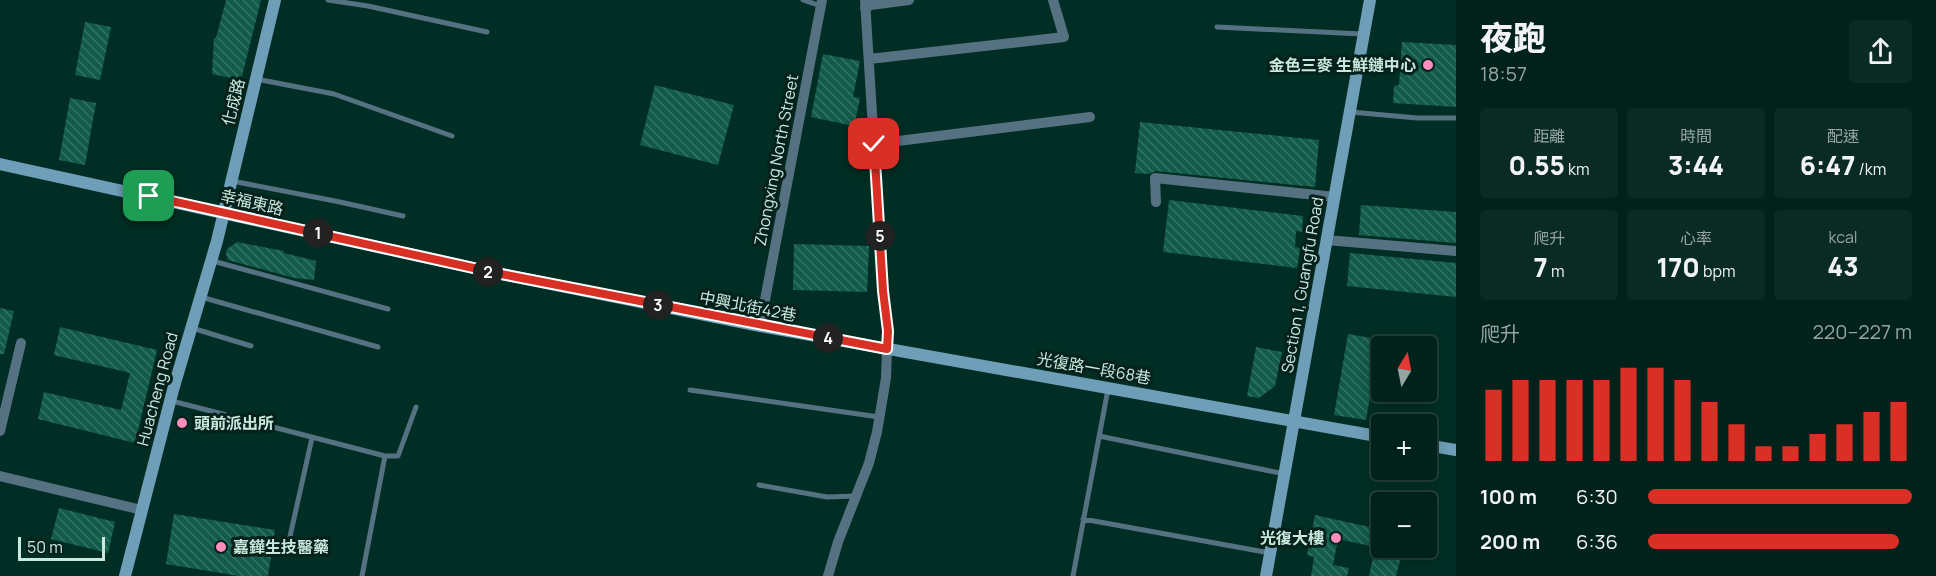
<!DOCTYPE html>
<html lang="zh-TW">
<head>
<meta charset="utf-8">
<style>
	:root { --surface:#00221b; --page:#0a2a24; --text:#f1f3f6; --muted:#95a4a3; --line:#223f3a; --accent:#d93025 }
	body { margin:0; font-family:Manrope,"Noto Sans TC",sans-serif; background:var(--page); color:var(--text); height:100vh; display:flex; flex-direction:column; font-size:22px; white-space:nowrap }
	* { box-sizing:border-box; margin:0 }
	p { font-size:20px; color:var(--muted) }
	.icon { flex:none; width:33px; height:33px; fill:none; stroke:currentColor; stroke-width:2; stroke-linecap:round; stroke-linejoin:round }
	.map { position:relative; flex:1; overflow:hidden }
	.details { display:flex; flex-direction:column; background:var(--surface); width:480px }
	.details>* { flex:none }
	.needle { width:39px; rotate:10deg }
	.tools { position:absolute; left:1371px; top:336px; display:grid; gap:12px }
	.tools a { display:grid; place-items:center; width:66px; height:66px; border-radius:6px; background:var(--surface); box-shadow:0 3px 15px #0003,0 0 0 2px var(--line); font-size:30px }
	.scale { position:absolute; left:18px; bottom:15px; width:87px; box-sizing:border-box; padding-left:6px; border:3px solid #cbe8de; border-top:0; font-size:16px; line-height:21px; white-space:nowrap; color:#cbe8de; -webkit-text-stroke:4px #04221b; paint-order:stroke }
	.pin { position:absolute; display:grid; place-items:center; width:51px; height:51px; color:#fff; margin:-26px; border-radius:12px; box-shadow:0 3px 9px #0006 }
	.km { position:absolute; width:30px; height:30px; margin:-15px; border-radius:50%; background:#222; color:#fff; font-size:16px; line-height:30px; text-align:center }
	.round { display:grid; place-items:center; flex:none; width:63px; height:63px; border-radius:6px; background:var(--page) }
	.headline { display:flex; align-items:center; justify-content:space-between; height:102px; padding:0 24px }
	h1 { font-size:33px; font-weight:800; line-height:45px }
	.stats { display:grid; grid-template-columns:repeat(3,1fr); gap:9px; height:102px; padding:6px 24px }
	.stats div { display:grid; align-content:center; border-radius:6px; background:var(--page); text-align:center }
	.stats b { font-size:26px; font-weight:800 }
	.stats small { font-size:16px; font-weight:400 }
	.stats p { font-size:16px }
	.chart { height:168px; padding:12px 24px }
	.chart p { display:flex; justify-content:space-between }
	.chart svg { width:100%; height:108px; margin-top:6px; stroke:var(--accent); stroke-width:6 }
	ul { padding:0 24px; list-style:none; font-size:20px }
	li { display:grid; grid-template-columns:96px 72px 1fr; align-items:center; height:45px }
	li i { height:15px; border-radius:8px; background:var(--accent) }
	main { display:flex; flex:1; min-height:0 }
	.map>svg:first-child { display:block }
	.building { fill:url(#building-back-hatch) }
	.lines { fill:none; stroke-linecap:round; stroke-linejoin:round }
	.lane { stroke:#567282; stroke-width:5 }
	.street { stroke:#567282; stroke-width:10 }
	.secondary { stroke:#6f9eb8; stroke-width:12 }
	.route-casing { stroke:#fff; stroke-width:12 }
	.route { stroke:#d93025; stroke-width:8 }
	.poi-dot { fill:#fd8ebe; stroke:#04221b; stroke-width:2 }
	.labels { text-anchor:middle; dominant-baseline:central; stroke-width:6; stroke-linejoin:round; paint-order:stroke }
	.poi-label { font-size:16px; font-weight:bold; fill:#cbe8de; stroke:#04221b; text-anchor:end }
	.street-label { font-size:16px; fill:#cbe8de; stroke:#04221b }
</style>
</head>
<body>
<main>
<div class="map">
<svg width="1456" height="576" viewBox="0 0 1456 576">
	<defs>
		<pattern id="building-back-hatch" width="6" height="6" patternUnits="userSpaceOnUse" patternTransform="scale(1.5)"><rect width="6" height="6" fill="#125b4b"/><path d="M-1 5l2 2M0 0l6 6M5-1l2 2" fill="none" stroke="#337364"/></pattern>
	</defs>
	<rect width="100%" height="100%" fill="#002e24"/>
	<path class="building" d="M226,0h35l-20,80 -29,-6 2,-36h2z
		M85,22l26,5 -11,53 -25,-5z
		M1402,42l54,3v62l-63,-4 1,-17 5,-1z
		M823,54l37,7 -7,36 7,1 -6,28 -43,-9z
		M655,85l79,20 -16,60 -78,-20z
		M70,98l26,5 -11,62 -26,-5z
		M1140,122l179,18 -4,47 -159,-16 -7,3 -14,-1z
		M1169,200l134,16 -1,16 -6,-1 -1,16 5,1 -3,20 -134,-16z
		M1361,205l95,7v31l-97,-8z
		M237,242l47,9v2l32,8 -2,19 -20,-2 -66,-18 -2,-6 1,-5z
		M794,244l75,2 -2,46 -74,-2z
		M1350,253l106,10v34l-109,-11z
		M0,308l14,3 -10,43h-4z
		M60,327l97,23 -22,93 -97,-24 6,-27 77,18 9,-37 -76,-18z
		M1348,334l34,6v17l-5,-1 -11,64 -32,-5z
		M1256,347l26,5 -7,34 -16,12 -12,-2z
		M59,508l56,14 -7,31 -57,-14z
		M174,514l101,16 -7,46h-29l-73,-12z
		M1315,515l59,13 -1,2 9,2v16h50l-2,11 -20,-4 -2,4 -7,-2 -5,19h-27l6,-28h5l-42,-9 -5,26 16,3 -2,8h-36l3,-19 -7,-2z"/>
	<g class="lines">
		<path class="lane" d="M328,0l40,6 119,26
			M803,0l18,6
			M1217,27l145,7
			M256,79l78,15 118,42
			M1351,112l66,6h39
			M232,181l108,21 63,14
			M213,261l175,48
			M201,297l177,50
			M192,328l59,18
			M690,390l189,27
			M172,401l213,55h13l18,-49
			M1099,436l186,38
			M759,485l68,12 29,-1
			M1083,519l187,34
			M289,541l23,-103
			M362,576l23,-120
			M1073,576l35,-187"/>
		<path class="street" d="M865,8l6,-3 38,-5
			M869,59l195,-22 -11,-37
			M874,144l216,-27
			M1156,202l-1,-24 180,19
			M1326,240l130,11
			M760,326l62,-326
			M0,431l21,-88
			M0,476l142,34
			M828,576l10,-34 31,-79 8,-31 9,-54 1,-29 1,-18 -5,-40 -18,-291"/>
		<path class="secondary" d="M0,164l496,109 264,53 622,111
			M1426,445l30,5
			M125,576l48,-186 44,-149 58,-241
			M1266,576l104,-576"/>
	</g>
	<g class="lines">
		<defs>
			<path id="route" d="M149,196l347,77 391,76 1,-18 -5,-40 -9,-147"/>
		</defs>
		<use href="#route" class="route-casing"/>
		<use href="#route" class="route"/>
	</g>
	<g class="poi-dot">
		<circle cx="1428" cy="65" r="6"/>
		<circle cx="182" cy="423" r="6"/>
		<circle cx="1336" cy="538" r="6"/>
		<circle cx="221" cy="547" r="6"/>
	</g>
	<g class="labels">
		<g class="poi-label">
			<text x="1416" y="65">金色三麥 生鮮鏈中心</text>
			<text x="194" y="423" text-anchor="start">頭前派出所</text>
			<text x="1324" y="538">光復大樓</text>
			<text x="233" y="547" text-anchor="start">嘉鏵生技醫藥</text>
		</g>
		<g class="street-label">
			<text transform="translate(233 102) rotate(-76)">化成路</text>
			<text transform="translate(776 160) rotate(-79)">Zhongxing North Street</text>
			<text transform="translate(252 202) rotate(13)">幸福東路</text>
			<text transform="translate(1302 285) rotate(-80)">Section 1, Guangfu Road</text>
			<text transform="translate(748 306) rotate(11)">中興北街42巷</text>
			<text transform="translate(1094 368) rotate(10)">光復路一段68巷</text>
			<text transform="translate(157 389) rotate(-75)">Huacheng Road</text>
		</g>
	</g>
</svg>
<div class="tools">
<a><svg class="needle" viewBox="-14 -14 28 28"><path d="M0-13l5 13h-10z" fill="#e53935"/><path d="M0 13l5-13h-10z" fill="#95a4a3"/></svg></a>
<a>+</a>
<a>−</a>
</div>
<div class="scale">50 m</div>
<div class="pin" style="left:149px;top:196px;background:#1e9e55"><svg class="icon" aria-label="arrive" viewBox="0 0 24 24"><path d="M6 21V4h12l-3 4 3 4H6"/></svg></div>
<div class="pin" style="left:874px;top:144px;background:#d93025"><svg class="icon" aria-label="check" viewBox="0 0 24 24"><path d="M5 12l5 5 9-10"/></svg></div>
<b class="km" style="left:318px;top:233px">1</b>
<b class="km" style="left:488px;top:272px">2</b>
<b class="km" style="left:658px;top:305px">3</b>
<b class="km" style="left:828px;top:338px">4</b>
<b class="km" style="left:880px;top:236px">5</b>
</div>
<section class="details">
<div class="headline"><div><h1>夜跑</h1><p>18:57</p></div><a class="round"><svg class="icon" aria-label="share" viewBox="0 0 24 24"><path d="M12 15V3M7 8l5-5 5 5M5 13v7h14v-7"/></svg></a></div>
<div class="stats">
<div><p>距離</p><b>0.55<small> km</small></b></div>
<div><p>時間</p><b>3:44</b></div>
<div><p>配速</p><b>6:47<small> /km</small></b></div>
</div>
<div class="stats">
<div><p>爬升</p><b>7<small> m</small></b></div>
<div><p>心率</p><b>170<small> bpm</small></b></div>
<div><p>kcal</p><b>43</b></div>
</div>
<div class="chart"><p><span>爬升</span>220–227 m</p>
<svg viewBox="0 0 160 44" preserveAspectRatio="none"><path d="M5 44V15M15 44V11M25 44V11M35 44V11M45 44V11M55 44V6M65 44V6M75 44V11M85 44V20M95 44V29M105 44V38M115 44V38M125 44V33M135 44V29M145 44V24M155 44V20"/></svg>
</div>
<ul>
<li><b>100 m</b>6:30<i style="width:100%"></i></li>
<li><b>200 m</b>6:36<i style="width:95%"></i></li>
</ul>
</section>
</main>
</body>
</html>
